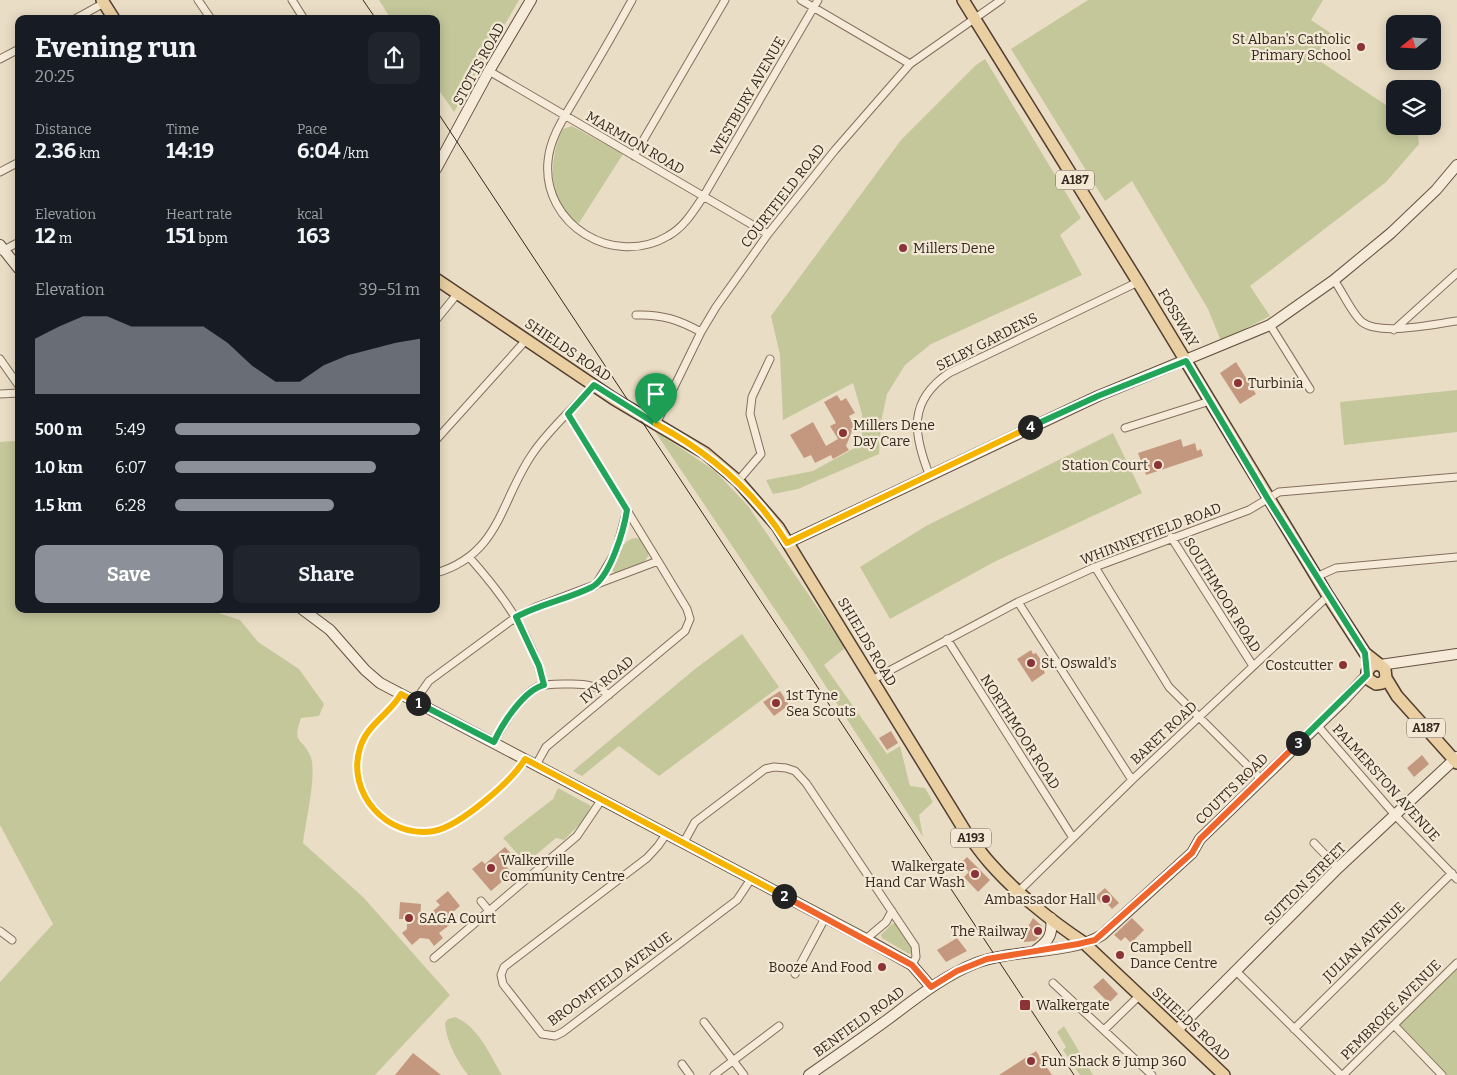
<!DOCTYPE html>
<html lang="en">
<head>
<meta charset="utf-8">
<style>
	:root { --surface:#171b24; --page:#20242c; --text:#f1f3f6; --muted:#9ea1a6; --accent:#8c9099 }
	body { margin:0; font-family:Bitter,serif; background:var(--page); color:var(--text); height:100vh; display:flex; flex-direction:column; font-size:19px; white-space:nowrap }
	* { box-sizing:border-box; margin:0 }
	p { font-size:16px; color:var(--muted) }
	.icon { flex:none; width:28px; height:28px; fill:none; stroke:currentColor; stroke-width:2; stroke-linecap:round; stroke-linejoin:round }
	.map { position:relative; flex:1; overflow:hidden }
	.drawer { position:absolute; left:15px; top:15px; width:425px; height:598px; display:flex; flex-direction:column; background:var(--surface); border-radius:10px; box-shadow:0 2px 12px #0003 }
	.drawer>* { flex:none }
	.needle { width:32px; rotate:252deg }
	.buttons { position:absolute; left:1386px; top:15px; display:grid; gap:10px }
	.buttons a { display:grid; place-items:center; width:55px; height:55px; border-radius:10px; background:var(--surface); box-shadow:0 2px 12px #0003; font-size:25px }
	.pin { position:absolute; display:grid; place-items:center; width:42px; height:42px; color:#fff; margin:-51px -21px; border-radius:50% 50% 50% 0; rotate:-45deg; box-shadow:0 0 5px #0007 }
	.pin .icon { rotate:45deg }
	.km { position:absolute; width:25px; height:25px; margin:-12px; border-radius:50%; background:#222; color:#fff; font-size:14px; line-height:25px; text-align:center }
	.round { display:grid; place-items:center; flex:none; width:52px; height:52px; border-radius:10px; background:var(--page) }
	.headline { display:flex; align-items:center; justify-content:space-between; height:85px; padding:0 20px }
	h1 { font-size:28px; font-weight:700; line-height:38px }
	.stats { display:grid; grid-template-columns:repeat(3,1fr); gap:8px; height:85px; padding:5px 20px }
	.stats div { display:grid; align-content:center }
	.stats b { font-size:21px; font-weight:700 }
	.stats small { font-size:14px; font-weight:400 }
	.stats p { font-size:14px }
	.chart { height:140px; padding:10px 20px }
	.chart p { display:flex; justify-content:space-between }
	.chart svg { width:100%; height:90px; margin-top:5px; fill:var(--accent); opacity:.7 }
	.primary-button { display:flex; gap:10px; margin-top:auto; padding:10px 20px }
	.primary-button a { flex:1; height:58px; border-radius:10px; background:var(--accent); color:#fff; font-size:20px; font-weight:700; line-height:58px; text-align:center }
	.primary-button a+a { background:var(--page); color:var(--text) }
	ul { padding:0 20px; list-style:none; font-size:16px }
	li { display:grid; grid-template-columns:80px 60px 1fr; align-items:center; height:38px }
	li i { height:12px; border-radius:6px; background:var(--accent) }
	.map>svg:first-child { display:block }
	.green { fill:#c4c79a }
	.building { fill:#c4987f }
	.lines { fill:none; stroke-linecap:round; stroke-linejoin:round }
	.street-casing { stroke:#836f5d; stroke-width:9 }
	.secondary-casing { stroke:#655140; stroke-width:12 }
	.primary-casing { stroke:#513e31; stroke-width:14 }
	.street { stroke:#f5ebd8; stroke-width:7 }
	.secondary { stroke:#f5ebd8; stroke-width:10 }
	.primary { stroke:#e9cfa1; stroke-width:11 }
	.tram { stroke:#35291f; stroke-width:1 }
	.split-1-casing { stroke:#fff; stroke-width:10 }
	.split-2-casing { stroke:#fff; stroke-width:10 }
	.split-3-casing { stroke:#fff; stroke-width:10 }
	.split-4-casing { stroke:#fff; stroke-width:10 }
	.split-5-casing { stroke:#fff; stroke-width:10 }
	.split-1 { stroke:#22a559; stroke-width:6 }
	.split-2 { stroke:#f5b400; stroke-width:6 }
	.split-3 { stroke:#f0652b; stroke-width:6 }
	.split-4 { stroke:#22a559; stroke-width:6 }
	.split-5 { stroke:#f5b400; stroke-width:6 }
	.poi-dot { fill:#8c3338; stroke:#f2e8d4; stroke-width:2 }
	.labels { text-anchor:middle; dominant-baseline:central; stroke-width:4.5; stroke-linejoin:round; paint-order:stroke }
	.shield { fill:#f2e8d4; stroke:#6e6255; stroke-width:1 }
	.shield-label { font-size:12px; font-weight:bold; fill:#35291f }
	.poi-label { font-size:14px; fill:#35291f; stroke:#f2e8d4; text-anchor:start }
	.street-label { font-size:14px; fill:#35291f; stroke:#f2e8d4 }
</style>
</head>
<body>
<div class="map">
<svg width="1457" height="1075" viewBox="0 0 1457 1075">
	<rect width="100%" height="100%" fill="#eaddc5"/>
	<path class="green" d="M379,0h140l-65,112 -18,-26v-67h-45z
		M1088,0h235l-12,20 21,14 -17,24 80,53v15h22l2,18 -33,38 -136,104 20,30 -49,25 -13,-32 -76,-128 -27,20 -94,-152z
		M985,59l96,159 -21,17 22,40 -151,69 -26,21 -18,29 -6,28 -2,32 -81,35 -25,5 -7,-14 47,-9 49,-27v-30l-9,-31 -70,37 -3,-65 -9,-39 130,-176 75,-75z
		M572,126l51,28 -44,69c-32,-20 -31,-64 -16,-94z
		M1457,390v42l-113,13 -4,-43z
		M654,430l61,41 33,35 97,142 -21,17 63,89 13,-8 10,40 15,2 8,14 -14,13 4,22 -118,-183z
		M1113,433l29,60 -148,69 -104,57 -30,-52 66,-41z
		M12,441l7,1v167h187l34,11 18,22 41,27 25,35 -5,12 -18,2c-9,26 0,18 9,37 8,16 -5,69 -7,88l60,54 87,98 -75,80h-375v-93l53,-58 -53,-99v-383z
		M635,538l5,1 9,14c-4,15 -21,16 -34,21l-4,-6c8,-11 10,-28 24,-30z
		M742,634l37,53 -120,89 -40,-30 -37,30 -9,-5 122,-102z
		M558,788l33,18 -8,15 -19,19 -8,-2 -30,25 -23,-25 50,-39z
		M896,923l17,26 -1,4 -3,1 -27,-16 -1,-3 11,-11z
		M1457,966v109h-11l-48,-51z
		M455,1017c23,9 35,38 47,58h-34c-11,-14 -22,-34 -23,-52l3,-4z
		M1064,1026l29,49h-13l-17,-25 3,-3 -9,-15z"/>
	<path class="building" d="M1236,362l20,32 -16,10 -20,-31z
		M837,395l4,6 5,-3 9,15 -6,3 5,10 -8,20 3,4 -16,9 -2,-4 -16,8 -4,-8 -7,3 -14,-23 23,-13 13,24 12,-7 -8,-13 6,-3 -12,-21z
		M1181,439l2,8 12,-4 2,8 4,-2 2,7 -57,19 -8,-22z
		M1031,650l2,4 3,-1 10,14 -3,2 2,4 -13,9 -15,-23z
		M780,691l9,14 -15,11 -11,-14z
		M891,731l7,12 -11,7 -8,-12z
		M1422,755l7,9 -15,13 -7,-9z
		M505,847l10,11 -9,8 6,7 -21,18 -19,-22 10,-8 3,3z
		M967,857l23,23 -12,12 -14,-15 5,-5 -8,-9z
		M1105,888l14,15 -7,6 -8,-9 -3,3 -6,-6z
		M448,891l12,15 -13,11 5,6 -13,10 4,5 -9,8 -5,-7 -9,-1 -8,7 -10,-12 5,-4v-10h-8l1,-17 21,2 -1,18 20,-17 -4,-4z
		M1033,918l9,8 1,7 -8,8 -11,1v-3h-3z
		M1132,918l12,12 -13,13 -6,-6 -4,4 -7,-6z
		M957,938l10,13 -21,11 -9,-12z
		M1103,978l15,16 -9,9 -16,-16z
		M1036,1051l16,24h-53z
		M413,1053l28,22h-46z"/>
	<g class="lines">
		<defs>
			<path id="street" d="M198,0l13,19
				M292,0l12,19
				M632,0c-17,31 -35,62 -53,92 -12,21 -29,44 -31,69 -6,64 66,107 120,75 16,-9 25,-24 35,-39l115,-197
				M801,0l109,64
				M75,19l29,-16
				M0,59l19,-10
				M489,71l279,163
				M634,156l91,-156
				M0,172l19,-10
				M2,251l17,-9
				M1334,280c8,11 18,34 28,42 18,14 72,2 95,-1
				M636,315c26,-1 43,5 65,17
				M436,320l22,-27
				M1270,325l40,64
				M1394,330l63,-57
				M0,359l19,27
				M0,394l19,-1
				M656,424l45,-92 15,-25 52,-73 67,-84 75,-86 91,-64
				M1125,428l85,-27
				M436,440l91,-101
				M929,474c-16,-41 -21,-73 20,-101l189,-91
				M738,481l23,-27 -11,-40 2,-17 18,-38
				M1171,537l82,129
				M469,557c34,38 63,78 75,128
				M1095,567l74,120 93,93
				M436,573c65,-19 64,-73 97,-120 17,-25 41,-45 61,-68
				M1316,577l20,-9 121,-11
				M595,586l21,-35 11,-41
				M1018,602l114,178
				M947,639l126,199
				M872,680l146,-78 77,-35 154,-57 30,-18 178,-15
				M401,694c-12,20 -34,30 -41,54 -14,45 28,91 74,83 26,-5 78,-50 91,-72
				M415,701l14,-20 87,-64 20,-10 122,-46
				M1317,725l78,90 62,64
				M494,742c8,-15 27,-47 43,-55 10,-4 25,-3 35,-3 15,0 25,2 37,11
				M536,765l10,-18 139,-116 5,-12 -3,-10 -29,-48 -90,-147
				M667,833l-9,13 -11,12 -143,109 -3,8 2,9 39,50 13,2 8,-4 174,-132 14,-21
				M684,842l11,-20 70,-53 9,-2 12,1 9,3 11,12 109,163 1,11 -4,8
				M1314,843l24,25
				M1019,891l113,-111 196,-184
				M481,901l8,10
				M0,931l12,9
				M866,939l20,-17 6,-11
				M434,958l143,-122 25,-37
				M1236,971l105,104
				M795,974l30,-56
				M1053,983l99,92
				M704,1022l40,53
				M1394,1025l48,50
				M1294,1029l158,-156
				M1104,1030l35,-34
				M682,1064l8,11
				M714,1075l65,-49
				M1343,1075l114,-112"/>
			<path id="secondary" d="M436,169l53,-98 42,-71
				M0,245l19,24
				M787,543l311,-147 172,-71 64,-45 57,-47 45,-43 21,-25
				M302,609l28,21 35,40 15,13 486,256 46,26 19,22
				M1380,665l77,-11
				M1036,950c13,-9 17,-16 15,-32
				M1177,1030l161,-162 119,-111
				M809,1075c26,-18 52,-36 78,-55 28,-21 56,-44 89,-57 36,-14 97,-9 126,-28l90,-82 8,-14 142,-137 25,-27"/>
			<path id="primary" d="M102,0l12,19
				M963,0l175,282 190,314 37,57 20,16 1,9 -4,5 -6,1 -8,-5 -1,-7 4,-6 6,-2
				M436,279l178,120 91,54 33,28 40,46 187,304c8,10 15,21 24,31 25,29 62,59 94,80l141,133
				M1386,678l11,18 60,67"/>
		</defs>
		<use href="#street" class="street-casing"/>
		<use href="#secondary" class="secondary-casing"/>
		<use href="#primary" class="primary-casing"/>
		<use href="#street" class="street"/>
		<use href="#secondary" class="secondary"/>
		<use href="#primary" class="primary"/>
		<path class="tram" d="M363,0l13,19
			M436,110l638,965"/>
	</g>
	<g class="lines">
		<defs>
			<path id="split-1" d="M418,703l76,39c8,-18 30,-52 50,-57l-5,-19 -23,-49c24,-13 52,-18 76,-30 18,-10 32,-57 35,-77l-59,-96 26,-29 62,39"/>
			<path id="split-2" d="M418,703l-17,-9c-11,20 -34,30 -41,54 -14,45 27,91 74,83 26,-5 78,-50 91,-72l259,137"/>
			<path id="split-3" d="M784,896l128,69 19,22 26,-16 30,-12 91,-15 17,-4 97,-87 8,-14 98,-96"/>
			<path id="split-4" d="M1030,427l68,-31 88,-35 82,138 97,154 2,22 -69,68"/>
			<path id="split-5" d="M656,424c54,29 98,66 131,119l243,-116"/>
		</defs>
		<use href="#split-1" class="split-1-casing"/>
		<use href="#split-2" class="split-2-casing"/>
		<use href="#split-3" class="split-3-casing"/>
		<use href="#split-4" class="split-4-casing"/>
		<use href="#split-5" class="split-5-casing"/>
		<use href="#split-1" class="split-1"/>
		<use href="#split-2" class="split-2"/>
		<use href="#split-3" class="split-3"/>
		<use href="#split-4" class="split-4"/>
		<use href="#split-5" class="split-5"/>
	</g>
	<g class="poi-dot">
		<circle cx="1361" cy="47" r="5"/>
		<circle cx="903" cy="248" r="5"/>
		<circle cx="1238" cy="383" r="5"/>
		<circle cx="843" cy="433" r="5"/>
		<circle cx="1158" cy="465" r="5"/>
		<circle cx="1031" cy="663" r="5"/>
		<circle cx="1343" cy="665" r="5"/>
		<circle cx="776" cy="703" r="5"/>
		<circle cx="491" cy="868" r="5"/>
		<circle cx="975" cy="874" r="5"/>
		<circle cx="1106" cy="899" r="5"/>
		<circle cx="409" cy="918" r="5"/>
		<circle cx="1038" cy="931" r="5"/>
		<circle cx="1120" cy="955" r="5"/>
		<circle cx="882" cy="967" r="5"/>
		<rect x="1019" y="999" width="12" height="12" rx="2.5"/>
		<circle cx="1031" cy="1061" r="5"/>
	</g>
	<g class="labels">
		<g class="shield">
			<rect x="1056" y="170.5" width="38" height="19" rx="4"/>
			<rect x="1407" y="718.5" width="38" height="19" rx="4"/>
			<rect x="951" y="828.5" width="40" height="19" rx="4"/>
		</g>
		<g class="shield-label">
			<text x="1075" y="180">A187</text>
			<text x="1426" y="728">A187</text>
			<text x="971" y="838">A193</text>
		</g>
		<g class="poi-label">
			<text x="1351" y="39" text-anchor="end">St Alban's Catholic<tspan x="1351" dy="16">Primary School</tspan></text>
			<text x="913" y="248">Millers Dene</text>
			<text x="1248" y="383">Turbinia</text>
			<text x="853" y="425">Millers Dene<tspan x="853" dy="16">Day Care</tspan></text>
			<text x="1148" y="465" text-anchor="end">Station Court</text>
			<text x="1041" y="663">St. Oswald's</text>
			<text x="1333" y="665" text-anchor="end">Costcutter</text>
			<text x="786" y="695">1st Tyne<tspan x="786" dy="16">Sea Scouts</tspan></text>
			<text x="501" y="860">Walkerville<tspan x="501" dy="16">Community Centre</tspan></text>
			<text x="965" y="866" text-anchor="end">Walkergate<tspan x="965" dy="16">Hand Car Wash</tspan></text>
			<text x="1096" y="899" text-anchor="end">Ambassador Hall</text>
			<text x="419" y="918">SAGA Court</text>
			<text x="1028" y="931" text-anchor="end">The Railway</text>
			<text x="1130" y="947">Campbell<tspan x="1130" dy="16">Dance Centre</tspan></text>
			<text x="872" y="967" text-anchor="end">Booze And Food</text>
			<text x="1036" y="1005">Walkergate</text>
			<text x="1041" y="1061">Fun Shack &amp; Jump 360</text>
		</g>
		<g class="street-label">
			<text transform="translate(479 64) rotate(-61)">STOTTS ROAD</text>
			<text transform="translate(748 96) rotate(-60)">WESTBURY AVENUE</text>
			<text transform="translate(635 143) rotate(30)">MARMION ROAD</text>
			<text transform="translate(783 196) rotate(-52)">COURTFIELD ROAD</text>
			<text transform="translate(1178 318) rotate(59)">FOSSWAY</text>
			<text transform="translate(987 342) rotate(-27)">SELBY GARDENS</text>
			<text transform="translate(568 350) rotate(34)">SHIELDS ROAD</text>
			<text transform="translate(1151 534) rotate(-21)">WHINNEYFIELD ROAD</text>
			<text transform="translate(1222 595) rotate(58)">SOUTHMOOR ROAD</text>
			<text transform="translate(867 642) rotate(59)">SHIELDS ROAD</text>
			<text transform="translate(607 680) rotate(-40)">IVY ROAD</text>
			<text transform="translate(1020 732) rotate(57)">NORTHMOOR ROAD</text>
			<text transform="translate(1164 733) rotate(-43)">BARET ROAD</text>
			<text transform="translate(1386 783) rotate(48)">PALMERSTON AVENUE</text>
			<text transform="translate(1232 789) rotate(-44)">COUTTS ROAD</text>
			<text transform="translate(1305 884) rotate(-45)">SUTTON STREET</text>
			<text transform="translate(1364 942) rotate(-44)">JULIAN AVENUE</text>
			<text transform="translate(610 979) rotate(-36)">BROOMFIELD AVENUE</text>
			<text transform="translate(1391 1010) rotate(-45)">PEMBROKE AVENUE</text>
			<text transform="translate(859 1022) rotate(-36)">BENFIELD ROAD</text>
			<text transform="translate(1191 1024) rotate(43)">SHIELDS ROAD</text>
		</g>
	</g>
</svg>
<div class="buttons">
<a><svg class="needle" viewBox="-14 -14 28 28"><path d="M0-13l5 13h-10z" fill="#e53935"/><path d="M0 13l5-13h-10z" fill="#9ea1a6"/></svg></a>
<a><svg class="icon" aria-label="layers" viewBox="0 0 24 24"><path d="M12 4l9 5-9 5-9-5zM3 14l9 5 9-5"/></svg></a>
</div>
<div class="pin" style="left:656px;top:424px;background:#1e9e55"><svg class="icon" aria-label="arrive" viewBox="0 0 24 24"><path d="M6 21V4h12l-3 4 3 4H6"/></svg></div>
<b class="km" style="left:418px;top:703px">1</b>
<b class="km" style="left:784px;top:896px">2</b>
<b class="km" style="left:1298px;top:743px">3</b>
<b class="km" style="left:1030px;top:427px">4</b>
<section class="drawer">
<div class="headline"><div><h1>Evening run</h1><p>20:25</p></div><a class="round"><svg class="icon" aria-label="share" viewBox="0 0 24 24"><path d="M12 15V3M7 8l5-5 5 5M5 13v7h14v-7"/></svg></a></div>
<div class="stats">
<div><p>Distance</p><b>2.36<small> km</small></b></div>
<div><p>Time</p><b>14:19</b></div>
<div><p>Pace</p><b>6:04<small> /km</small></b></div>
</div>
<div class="stats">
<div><p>Elevation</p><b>12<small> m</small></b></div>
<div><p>Heart rate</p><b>151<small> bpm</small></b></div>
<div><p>kcal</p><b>163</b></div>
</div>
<div class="chart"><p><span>Elevation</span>39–51 m</p>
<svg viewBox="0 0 160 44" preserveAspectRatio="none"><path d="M0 44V17L10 11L20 6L30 6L40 11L50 11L60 11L70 11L80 19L90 30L100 38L110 38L120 30L130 25L140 22L150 19L160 17V44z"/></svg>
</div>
<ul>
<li><b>500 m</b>5:49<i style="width:100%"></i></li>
<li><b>1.0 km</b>6:07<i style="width:82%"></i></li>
<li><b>1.5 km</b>6:28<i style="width:65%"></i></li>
</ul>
<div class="primary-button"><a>Save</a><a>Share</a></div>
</section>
</div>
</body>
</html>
